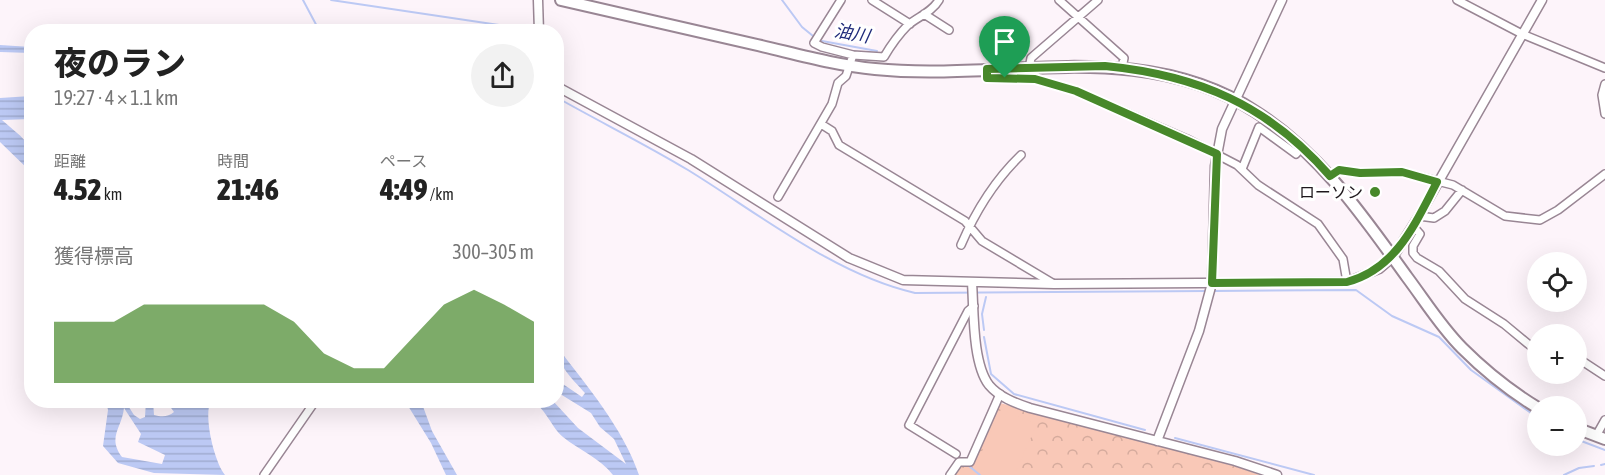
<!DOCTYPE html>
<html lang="ja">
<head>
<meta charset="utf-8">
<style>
	:root { --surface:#fff; --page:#f2f2f2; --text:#222; --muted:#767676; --accent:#47882a }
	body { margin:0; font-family:"Asap Condensed","Noto Sans JP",sans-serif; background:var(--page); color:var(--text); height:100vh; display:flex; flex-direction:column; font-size:22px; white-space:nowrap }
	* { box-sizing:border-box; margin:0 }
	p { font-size:20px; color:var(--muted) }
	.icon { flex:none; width:33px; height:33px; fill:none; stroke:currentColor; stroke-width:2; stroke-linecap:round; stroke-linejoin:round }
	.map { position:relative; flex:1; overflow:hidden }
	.side { position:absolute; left:24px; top:24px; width:540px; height:384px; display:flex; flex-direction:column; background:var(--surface); border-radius:24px; box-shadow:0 6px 24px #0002 }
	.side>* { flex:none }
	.tools { position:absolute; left:1527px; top:252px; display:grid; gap:12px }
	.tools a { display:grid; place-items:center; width:60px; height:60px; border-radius:50%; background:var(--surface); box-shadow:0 6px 24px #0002; font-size:30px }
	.pin { position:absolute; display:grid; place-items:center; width:51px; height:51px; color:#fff; margin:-62px -26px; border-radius:50% 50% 50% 0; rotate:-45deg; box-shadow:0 0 6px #0007 }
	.pin .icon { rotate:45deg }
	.round { display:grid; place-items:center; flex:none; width:63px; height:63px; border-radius:32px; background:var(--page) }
	.summary { display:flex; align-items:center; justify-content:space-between; height:102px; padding:0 30px }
	h1 { font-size:33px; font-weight:800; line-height:45px }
	.metrics { display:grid; grid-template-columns:repeat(3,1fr); gap:9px; height:102px; padding:6px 30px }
	.metrics div { display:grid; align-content:center }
	.metrics b { font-size:30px; font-weight:800 }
	.metrics small { font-size:16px; font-weight:400 }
	.metrics p { font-size:16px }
	.chart { height:168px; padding:12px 30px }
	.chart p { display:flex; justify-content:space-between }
	.chart svg { width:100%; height:108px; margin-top:6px; fill:var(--accent); opacity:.7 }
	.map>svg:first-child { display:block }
	.forest { fill:url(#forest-crowns) }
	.garden { fill:#f9c8b7 }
	.water { fill:url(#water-rules); fill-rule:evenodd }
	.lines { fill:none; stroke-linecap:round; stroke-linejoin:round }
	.stream { stroke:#bcc9f4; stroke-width:2 }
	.minor-casing { stroke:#998694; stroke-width:10 }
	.tertiary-casing { stroke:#998694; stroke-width:11 }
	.secondary-casing { stroke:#998694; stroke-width:14 }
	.minor { stroke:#fff; stroke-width:7 }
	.tertiary { stroke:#fff; stroke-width:8 }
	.secondary { stroke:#fff; stroke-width:10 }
	.route-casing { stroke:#fff; stroke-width:12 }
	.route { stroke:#47882a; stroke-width:8 }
	.poi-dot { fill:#47882a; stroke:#fff; stroke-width:2 }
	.labels { text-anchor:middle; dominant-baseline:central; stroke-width:6; stroke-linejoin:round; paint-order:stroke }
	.poi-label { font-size:16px; fill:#1e171c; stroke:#fff; text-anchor:end }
	.water-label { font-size:18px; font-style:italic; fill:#212c7b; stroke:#fff }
</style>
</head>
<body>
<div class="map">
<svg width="1605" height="475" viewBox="0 0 1605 475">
	<defs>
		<pattern id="forest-crowns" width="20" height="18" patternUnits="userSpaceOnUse" patternTransform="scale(1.5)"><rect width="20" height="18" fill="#f9c8b7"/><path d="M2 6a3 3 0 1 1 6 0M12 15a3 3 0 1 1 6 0" fill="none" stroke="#d5ab9d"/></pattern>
		<pattern id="water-rules" width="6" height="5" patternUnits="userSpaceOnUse" patternTransform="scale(1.5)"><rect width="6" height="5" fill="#bcc9f4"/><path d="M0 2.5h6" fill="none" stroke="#a1acd1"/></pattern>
	</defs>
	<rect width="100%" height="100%" fill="#fdf4fa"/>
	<path class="forest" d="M1000,403l234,63 26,9h-306l5,-10 7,2z"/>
	<path class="garden" d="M1001,409l36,15 -23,51h-21l-18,-8z"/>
	<path class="water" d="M0,45l31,2v6l-31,-1z
		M31,96v23l-29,1c22,20 30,19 29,52l-31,-30v-44z
		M557,347c30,39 66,81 82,128h-26c-13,-17 -34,-25 -50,-38 -12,-10 -16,-27 -31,-36h21l25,27 48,36 -12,-25 -14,-12 -9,-14 -34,-21v-12l25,17 3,-4c-11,-12 -29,-29 -28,-46z
		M106,401h19l9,14 6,4 5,-2 1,-16h7l1,14c8,2 14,2 20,-3l-8,-11h29l2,5 7,-5h7c-8,13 3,61 14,74l-71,-2 -36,-10 -15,-17 5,-36zM124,408l17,26 -3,8 27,13 -3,9 -40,-7c-15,-20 0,-29 2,-49z
		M405,401h16l11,30 25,44h-11l-15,-32z"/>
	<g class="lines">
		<path class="stream" d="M303,0l17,32
			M331,0l168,25 8,7
			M782,0l20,27 11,9
			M822,41l55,10
			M556,97c44,25 89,47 132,73 70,43 147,105 227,123l293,-2
			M1214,291l142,-1 36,26 47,21 32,33 67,48
			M984,330l-2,-16 4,-17
			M984,337l7,37 23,20 131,36
			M1175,438l139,37
			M1576,439l29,11
			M1601,465l4,-1
			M969,466l11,9
			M1564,475l15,-7 15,-2"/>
		<defs>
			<path id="minor" d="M841,0l-27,43 8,4 31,8
				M872,0l38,24
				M1059,0l65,58 -2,10
				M1457,0l65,34 83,34
				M924,14l25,16
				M1029,68l2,-10 67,-58
				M986,70l1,8 48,1 41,12 111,48 50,26 21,20 60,39 25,35 4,23
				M1605,84l-3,11 3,19
				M821,124l11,7 7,14 126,76 17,20 72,43
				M1242,169l17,-42 37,27 6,-7
				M1330,176l9,-6 21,3 42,-1 51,13 52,31 35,4 18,-10 47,-36
				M778,197l54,-93 6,-21 8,-7 7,-21 31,2c7,-12 14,-22 24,-32 11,-9 24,-13 31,-25
				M1419,216l15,2 11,-7 17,-21
				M1413,226l7,8 -7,12v7l4,5 22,13 26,28 39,25 29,24 5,-5
				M961,245c15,-35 33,-64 60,-90
				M1576,357l29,19
				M1596,436l9,-16
				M956,454l-47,-29 59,-114 6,-5
				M264,475l52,-75
				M950,475l9,-13h11l30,-68"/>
			<path id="tertiary" d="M538,0l1,32
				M556,86l135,73 158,99 54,22 151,4 293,-2 32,-13 14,-12 26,-41 123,-216
				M972,283c2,26 0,80 17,102 10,12 26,18 41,23l205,53 42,14
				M1157,441l42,-110 13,-48 3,-117 7,-37 60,-129"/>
			<path id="secondary" d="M561,0c64,15 128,29 192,44 40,9 81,21 122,25 128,13 265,-33 381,43 64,41 107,104 151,165 18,24 34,50 55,71 23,23 48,43 76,60
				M1576,428l29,11"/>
		</defs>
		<use href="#minor" class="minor-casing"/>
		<use href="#tertiary" class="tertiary-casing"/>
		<use href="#secondary" class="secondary-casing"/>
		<use href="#minor" class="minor"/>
		<use href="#tertiary" class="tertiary"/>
		<use href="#secondary" class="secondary"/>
	</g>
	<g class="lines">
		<defs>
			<path id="route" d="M1105,66c93,9 163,39 225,110l9,-6 21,3 42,-1 35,10c-22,42 -41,87 -90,100l-135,1 5,-129 -141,-63 -41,-12 -48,-1v-9z"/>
		</defs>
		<use href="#route" class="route-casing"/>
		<use href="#route" class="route"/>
	</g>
	<circle class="poi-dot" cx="1375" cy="192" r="6"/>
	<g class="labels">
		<g class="poi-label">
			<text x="1363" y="192">ローソン</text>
		</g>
		<g class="water-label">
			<text transform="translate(852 33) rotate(10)">油川</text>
		</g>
	</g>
</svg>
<div class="tools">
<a><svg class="icon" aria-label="locate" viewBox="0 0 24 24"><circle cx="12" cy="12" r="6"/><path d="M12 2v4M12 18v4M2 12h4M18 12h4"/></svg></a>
<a>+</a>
<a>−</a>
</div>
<div class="pin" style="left:1005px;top:78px;background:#1e9e55"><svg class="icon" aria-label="arrive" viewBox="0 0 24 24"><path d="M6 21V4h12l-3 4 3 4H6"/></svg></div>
<section class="side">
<div class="summary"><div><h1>夜のラン</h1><p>19:27 · 4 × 1.1 km</p></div><a class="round"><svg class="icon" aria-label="share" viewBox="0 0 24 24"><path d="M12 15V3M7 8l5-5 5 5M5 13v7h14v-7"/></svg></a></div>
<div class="metrics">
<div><p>距離</p><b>4.52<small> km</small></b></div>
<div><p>時間</p><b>21:46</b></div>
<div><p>ペース</p><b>4:49<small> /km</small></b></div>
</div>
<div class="chart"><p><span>獲得標高</span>300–305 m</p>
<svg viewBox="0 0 160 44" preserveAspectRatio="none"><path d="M0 44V19L10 19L20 19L30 12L40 12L50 12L60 12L70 12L80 19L90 32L100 38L110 38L120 25L130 12L140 6L150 12L160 19V44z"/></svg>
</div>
</section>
</div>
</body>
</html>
